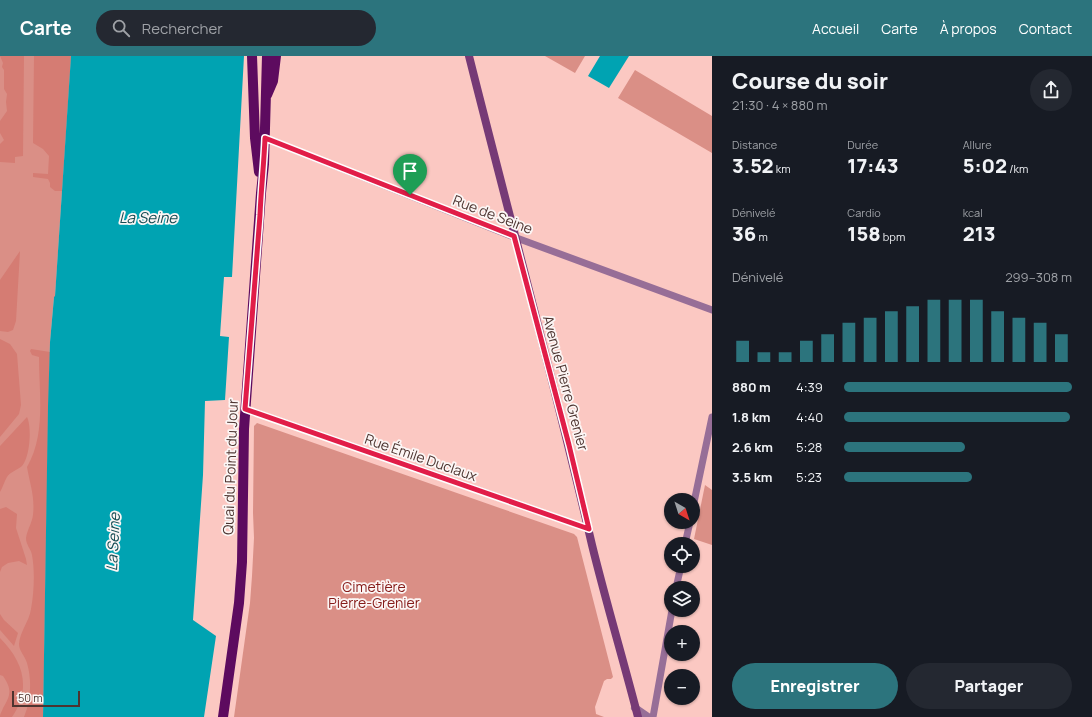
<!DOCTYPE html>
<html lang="fr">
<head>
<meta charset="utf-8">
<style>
	:root { --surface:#171b24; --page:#242831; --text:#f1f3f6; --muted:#9ea1a6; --accent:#2c747d }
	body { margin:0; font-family:Manrope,sans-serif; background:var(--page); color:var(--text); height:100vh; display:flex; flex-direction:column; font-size:15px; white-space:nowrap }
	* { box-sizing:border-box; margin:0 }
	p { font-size:13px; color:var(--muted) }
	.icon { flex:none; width:22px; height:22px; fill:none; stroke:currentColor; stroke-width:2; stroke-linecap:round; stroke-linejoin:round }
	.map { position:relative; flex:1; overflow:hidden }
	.panel { display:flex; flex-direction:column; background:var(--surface); width:380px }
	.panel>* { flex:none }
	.needle { width:26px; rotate:141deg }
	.tools { position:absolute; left:664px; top:437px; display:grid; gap:8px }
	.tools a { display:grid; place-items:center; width:36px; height:36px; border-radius:50%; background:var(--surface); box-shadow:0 1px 3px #0004; font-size:20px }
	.scale { position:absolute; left:12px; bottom:10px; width:68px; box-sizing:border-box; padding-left:4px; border:2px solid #4d3430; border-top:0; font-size:11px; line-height:14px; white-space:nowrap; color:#4d3430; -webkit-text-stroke:3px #fcf6f5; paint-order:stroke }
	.pin { position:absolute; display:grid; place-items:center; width:34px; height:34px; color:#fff; margin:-41px -17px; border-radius:50% 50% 50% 0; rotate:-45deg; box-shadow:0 0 4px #0007 }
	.pin .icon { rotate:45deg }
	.round { display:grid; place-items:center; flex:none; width:42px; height:42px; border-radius:21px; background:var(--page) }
	.overview { display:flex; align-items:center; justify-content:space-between; height:68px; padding:0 20px }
	h1 { font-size:22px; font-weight:800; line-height:30px }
	.stats { display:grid; grid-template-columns:repeat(3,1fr); gap:6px; height:68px; padding:4px 20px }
	.stats div { display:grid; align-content:center }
	.stats b { font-size:20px; font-weight:800 }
	.stats small { font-size:11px; font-weight:400 }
	.stats p { font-size:11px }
	.chart { height:112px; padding:8px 20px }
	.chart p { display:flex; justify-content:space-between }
	.chart svg { width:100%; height:72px; margin-top:4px; stroke:var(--accent); stroke-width:6 }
	.cta { display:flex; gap:8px; margin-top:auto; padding:8px 20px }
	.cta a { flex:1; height:46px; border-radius:24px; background:var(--accent); color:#fff; font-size:16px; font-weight:800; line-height:46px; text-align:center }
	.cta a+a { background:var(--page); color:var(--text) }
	ul { padding:0 20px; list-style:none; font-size:13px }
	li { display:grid; grid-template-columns:64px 48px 1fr; align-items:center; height:30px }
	li i { height:10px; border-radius:5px; background:var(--accent) }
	header { display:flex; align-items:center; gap:24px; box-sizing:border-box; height:56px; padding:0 20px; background:var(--accent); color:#fff }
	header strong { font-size:19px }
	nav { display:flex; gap:22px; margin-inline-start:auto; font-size:14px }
	.search { width:280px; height:36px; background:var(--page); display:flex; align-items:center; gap:10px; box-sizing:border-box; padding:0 14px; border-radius:22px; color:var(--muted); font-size:15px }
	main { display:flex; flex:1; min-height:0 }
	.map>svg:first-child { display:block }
	.green { fill:#da8f86 }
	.forest { fill:#d57c73 }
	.water { fill:#00a3b2 }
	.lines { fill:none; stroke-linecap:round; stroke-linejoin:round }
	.minor { stroke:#976e97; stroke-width:7 }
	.tertiary { stroke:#976e97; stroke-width:8 }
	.secondary { stroke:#763a76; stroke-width:8 }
	.primary { stroke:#5d0b5f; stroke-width:10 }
	.route-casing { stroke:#fff; stroke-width:8 }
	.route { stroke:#e11d48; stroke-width:5 }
	.labels { text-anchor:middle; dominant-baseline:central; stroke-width:3.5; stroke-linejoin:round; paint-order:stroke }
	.street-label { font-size:14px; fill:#4d3430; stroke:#fcf6f5 }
	.park-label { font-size:14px; fill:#861b19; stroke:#fcf6f5 }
	.water-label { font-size:15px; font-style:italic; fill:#154c53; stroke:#fcf6f5 }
</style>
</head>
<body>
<header>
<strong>Carte</strong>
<div class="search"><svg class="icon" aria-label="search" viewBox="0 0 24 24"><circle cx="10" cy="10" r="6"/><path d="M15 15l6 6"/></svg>Rechercher</div>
<nav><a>Accueil</a><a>Carte</a><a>À propos</a><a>Contact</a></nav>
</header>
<main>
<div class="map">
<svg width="712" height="661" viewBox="0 0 712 661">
	<rect width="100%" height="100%" fill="#fbc8c2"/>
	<path class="green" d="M0,0h71l-16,241h-1l-4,45 -7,375h-43z
		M545,0h40l-10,17z
		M635,14l77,46v37l-94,-55z
		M257,367l317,111 3,3 36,140 -2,2h-4l-3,2 -9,26 1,7 8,3h-370l16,-114 2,-27 2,-38 -1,-25 1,-87z
		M705,429l7,5v55l-18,-6z"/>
	<path class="forest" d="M0,0h24l-1,100 -8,1v6l-15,-1v-18l4,-4 -4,-7v-12l7,-10 -1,-9 1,-8 -3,-5v-19l-2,-3 1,-4z
		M34,0h37l-9,135h-7l-5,-4v-4l-2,-4 -15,-2v-4l15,1 1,-18 -6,-7 -10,-6z
		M20,195l-4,70 -3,9 -5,2 -8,-1v-51z
		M0,283l10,5 7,10 4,51 -2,9 -19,23z
		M31,293l19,3 -2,54 -5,311h-19c7,-17 8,-37 3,-54 -2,-7 -8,-12 -8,-19 1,-13 10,-22 12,-35 3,-16 4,-38 1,-54 -1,-6 -6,-10 -6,-17 1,-8 6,-15 7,-23 2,-19 -3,-30 -6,-48 19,-33 12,-73 12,-110l-7,-2 -2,-4z
		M27,361c5,10 3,40 -5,49 -5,4 -12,6 -15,11 -3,5 -4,10 -7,15v-46z
		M6,451l11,7 -1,14 10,31 1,6 -8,-4 -11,2 -6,4 -2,5v-63z
		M0,558l4,6 14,13 -4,13 -14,-16z
		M0,582c23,23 32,50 12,79h-12c0,-4 2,-5 3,-9 8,-13 9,-19 0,-32l-3,-1z"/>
	<path class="water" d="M71,0h173l-12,221h-8l-4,59 9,1 -4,63 -20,1 -2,74 -10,145 23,16 -12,81h-161l5,-311 2,-64 4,-45 1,-1z
		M600,0h29l-20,32 -21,-12z"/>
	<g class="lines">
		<path class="minor" d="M265,82l249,99 198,73
			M245,353l344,120
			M693,451l19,-90
			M685,488l5,-22
			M676,532l5,-22
			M653,661l19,-107"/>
		<path class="tertiary" d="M635,652l13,9"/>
		<path class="secondary" d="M469,0c41,163 85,325 123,489 14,57 31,114 46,172"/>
		<path class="primary" d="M252,0l3,82 4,34
			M267,39l6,-14 3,-25
			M223,661l16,-114 3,-41 2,-133 17,-236 3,-29 3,-108"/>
	</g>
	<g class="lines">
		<defs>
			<path id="route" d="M265,82l249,98 55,209 20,84 -344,-120c5,-65 10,-130 15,-194 1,-26 4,-51 5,-77z"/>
		</defs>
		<use href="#route" class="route-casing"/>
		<use href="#route" class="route"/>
	</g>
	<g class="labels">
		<g class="street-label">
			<text transform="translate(493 158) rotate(21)">Rue de Seine</text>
			<text transform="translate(566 327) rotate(75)">Avenue Pierre Grenier</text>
			<text transform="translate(421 401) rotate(19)">Rue Émile Duclaux</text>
			<text transform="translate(230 411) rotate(-88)">Quai du Point du Jour</text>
		</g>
		<g class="park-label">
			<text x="374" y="530">Cimetière<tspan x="374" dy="16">Pierre-Grenier</tspan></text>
		</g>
		<g class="water-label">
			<text x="148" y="161">La Seine</text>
			<text transform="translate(113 486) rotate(-87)">La Seine</text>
		</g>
	</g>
</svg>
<div class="tools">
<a><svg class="needle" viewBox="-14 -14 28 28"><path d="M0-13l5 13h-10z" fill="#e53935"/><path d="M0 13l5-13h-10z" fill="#9ea1a6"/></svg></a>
<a><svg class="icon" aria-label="locate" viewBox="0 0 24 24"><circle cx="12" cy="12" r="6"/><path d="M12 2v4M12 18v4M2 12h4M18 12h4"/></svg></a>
<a><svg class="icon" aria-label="layers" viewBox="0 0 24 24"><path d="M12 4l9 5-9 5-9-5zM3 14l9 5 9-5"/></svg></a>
<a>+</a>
<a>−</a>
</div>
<div class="scale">50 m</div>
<div class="pin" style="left:410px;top:139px;background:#1e9e55"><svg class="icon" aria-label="arrive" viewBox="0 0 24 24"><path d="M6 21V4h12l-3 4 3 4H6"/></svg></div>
</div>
<section class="panel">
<div class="overview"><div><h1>Course du soir</h1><p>21:30 · 4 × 880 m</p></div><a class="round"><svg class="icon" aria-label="share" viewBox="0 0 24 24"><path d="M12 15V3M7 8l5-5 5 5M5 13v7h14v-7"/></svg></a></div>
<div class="stats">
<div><p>Distance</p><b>3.52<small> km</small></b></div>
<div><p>Durée</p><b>17:43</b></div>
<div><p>Allure</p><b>5:02<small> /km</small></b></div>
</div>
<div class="stats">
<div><p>Dénivelé</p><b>36<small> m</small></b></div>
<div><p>Cardio</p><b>158<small> bpm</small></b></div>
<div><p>kcal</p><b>213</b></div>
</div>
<div class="chart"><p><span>Dénivelé</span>299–308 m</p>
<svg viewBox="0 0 160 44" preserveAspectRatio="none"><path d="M5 44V31M15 44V38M25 44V38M35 44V31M45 44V27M55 44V20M65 44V17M75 44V13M85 44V10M95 44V6M105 44V6M115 44V6M125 44V13M135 44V17M145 44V20M155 44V27"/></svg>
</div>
<ul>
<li><b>880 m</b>4:39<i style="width:100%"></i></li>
<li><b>1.8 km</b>4:40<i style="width:99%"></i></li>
<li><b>2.6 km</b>5:28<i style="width:53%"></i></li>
<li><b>3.5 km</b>5:23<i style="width:56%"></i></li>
</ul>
<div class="cta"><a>Enregistrer</a><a>Partager</a></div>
</section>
</main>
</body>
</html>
